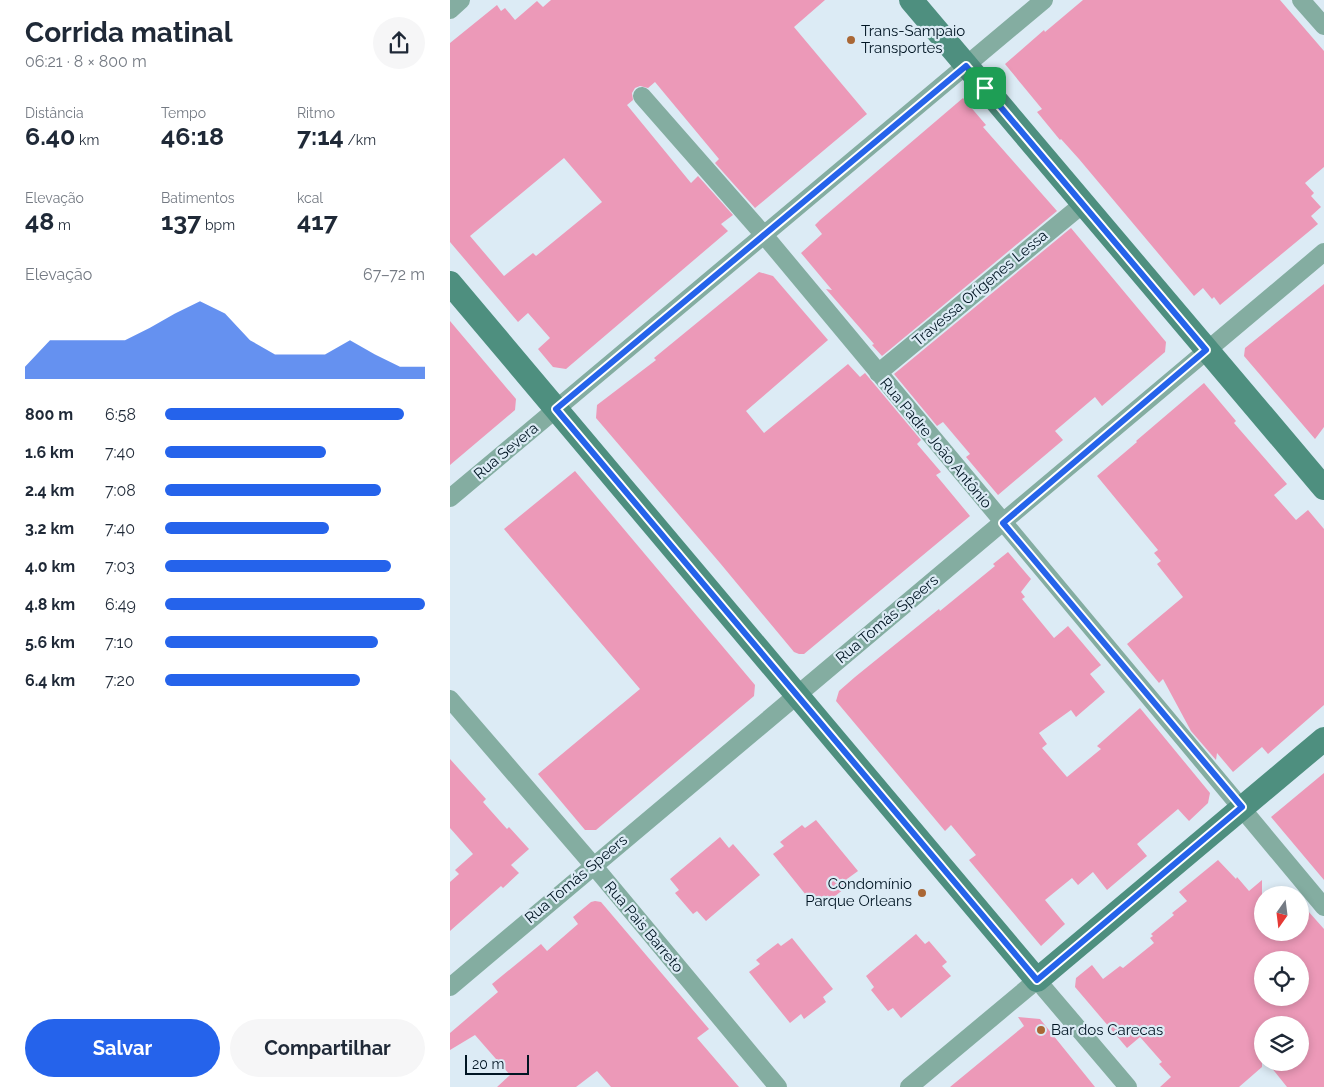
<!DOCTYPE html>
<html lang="pt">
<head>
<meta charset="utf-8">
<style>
	:root { --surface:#fff; --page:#f6f6f7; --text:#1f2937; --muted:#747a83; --accent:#2563eb }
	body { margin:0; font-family:Raleway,sans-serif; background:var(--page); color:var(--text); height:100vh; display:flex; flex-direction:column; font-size:19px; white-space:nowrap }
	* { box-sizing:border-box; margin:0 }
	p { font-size:16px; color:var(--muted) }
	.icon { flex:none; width:28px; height:28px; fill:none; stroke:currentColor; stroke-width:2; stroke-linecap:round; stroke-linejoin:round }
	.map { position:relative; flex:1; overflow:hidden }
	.panel { display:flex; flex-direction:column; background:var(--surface); width:450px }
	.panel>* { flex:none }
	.needle { width:32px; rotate:194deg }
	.buttons { position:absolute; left:804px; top:886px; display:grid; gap:10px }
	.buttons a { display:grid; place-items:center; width:55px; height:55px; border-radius:50%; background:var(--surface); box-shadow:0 2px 8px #0003; font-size:25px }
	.scale { position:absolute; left:15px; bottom:12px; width:64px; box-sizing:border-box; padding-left:5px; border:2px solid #001523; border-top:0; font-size:14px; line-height:18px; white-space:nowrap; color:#001523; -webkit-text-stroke:4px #dcebf5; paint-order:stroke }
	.pin { position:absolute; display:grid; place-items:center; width:42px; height:42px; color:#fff; margin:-21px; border-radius:10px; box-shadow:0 2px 8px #0006 }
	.round { display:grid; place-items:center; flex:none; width:52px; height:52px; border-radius:26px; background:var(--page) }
	.head { display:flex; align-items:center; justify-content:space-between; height:85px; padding:0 25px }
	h1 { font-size:28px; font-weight:700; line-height:38px }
	.figures { display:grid; grid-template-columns:repeat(3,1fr); gap:8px; height:85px; padding:5px 25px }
	.figures div { display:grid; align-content:center }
	.figures b { font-size:25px; font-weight:700 }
	.figures small { font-size:14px; font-weight:400 }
	.figures p { font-size:14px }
	.chart { height:140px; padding:10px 25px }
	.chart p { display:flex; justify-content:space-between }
	.chart svg { width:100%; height:90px; margin-top:5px; fill:var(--accent); opacity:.7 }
	.primary-button { display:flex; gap:10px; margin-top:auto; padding:10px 25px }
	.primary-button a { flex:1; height:58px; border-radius:30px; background:var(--accent); color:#fff; font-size:20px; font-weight:700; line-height:58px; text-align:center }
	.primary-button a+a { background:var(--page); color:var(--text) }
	ul { padding:0 25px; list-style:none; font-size:16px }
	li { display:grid; grid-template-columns:80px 60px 1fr; align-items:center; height:38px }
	li i { height:12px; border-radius:6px; background:var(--accent) }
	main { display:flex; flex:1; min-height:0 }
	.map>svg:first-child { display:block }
	.building { fill:#ec99b8; fill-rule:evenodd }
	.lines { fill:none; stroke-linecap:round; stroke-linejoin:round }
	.street { stroke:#84ada1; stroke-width:18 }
	.secondary { stroke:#4e8f7f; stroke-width:24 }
	.route-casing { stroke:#fff; stroke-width:10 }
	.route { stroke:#2563eb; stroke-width:6 }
	.poi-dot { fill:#aa6735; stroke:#dcebf5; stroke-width:2 }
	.labels { text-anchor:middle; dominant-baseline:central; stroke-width:4.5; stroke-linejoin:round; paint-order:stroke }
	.poi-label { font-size:15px; fill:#001523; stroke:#dcebf5; text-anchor:start }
	.street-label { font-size:15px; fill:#001523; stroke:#dcebf5 }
</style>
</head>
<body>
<main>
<section class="panel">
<div class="head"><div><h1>Corrida matinal</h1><p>06:21 · 8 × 800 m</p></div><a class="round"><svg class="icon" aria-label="share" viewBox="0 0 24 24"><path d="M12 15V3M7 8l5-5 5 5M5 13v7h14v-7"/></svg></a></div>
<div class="figures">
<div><p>Distância</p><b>6.40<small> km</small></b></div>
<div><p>Tempo</p><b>46:18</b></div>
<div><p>Ritmo</p><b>7:14<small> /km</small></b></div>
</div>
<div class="figures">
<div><p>Elevação</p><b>48<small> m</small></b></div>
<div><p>Batimentos</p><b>137<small> bpm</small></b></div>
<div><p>kcal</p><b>417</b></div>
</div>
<div class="chart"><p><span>Elevação</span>67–72 m</p>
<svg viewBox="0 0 160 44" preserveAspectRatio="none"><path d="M0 44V38L10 25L20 25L30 25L40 25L50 19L60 12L70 6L80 12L90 25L100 32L110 32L120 32L130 25L140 32L150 38L160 38V44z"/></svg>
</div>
<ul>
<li><b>800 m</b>6:58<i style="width:92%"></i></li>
<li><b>1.6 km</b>7:40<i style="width:62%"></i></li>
<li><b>2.4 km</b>7:08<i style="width:83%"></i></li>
<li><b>3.2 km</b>7:40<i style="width:63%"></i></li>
<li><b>4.0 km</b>7:03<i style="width:87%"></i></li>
<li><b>4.8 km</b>6:49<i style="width:100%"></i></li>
<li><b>5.6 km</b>7:10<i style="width:82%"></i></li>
<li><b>6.4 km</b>7:20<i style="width:75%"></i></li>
</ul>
<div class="primary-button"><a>Salvar</a><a>Compartilhar</a></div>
</section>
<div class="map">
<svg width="874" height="1087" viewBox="0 0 874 1087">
	<rect width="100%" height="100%" fill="#dcebf5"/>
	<path class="building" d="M101,0h274l-31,27 73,87 -112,94 -40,-45 4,-4 -64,-77 -7,6 -8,-2 -5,2 -3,5 1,7 -6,5 64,78 7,-7 35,39 -12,9 7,7 -162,138 -13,-2 -15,-18 12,-11 -22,-25 -10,9 -68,-80v-199l47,-38 4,6 4,-3 10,12 22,-19 6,6zM114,158l38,44 -66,54 -3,-3 -29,23 -34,-40z
		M633,0h197l44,51v116l-19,16 9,10 -3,3 10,11 -10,9 7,8 -98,81 -6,-8 -2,2 -9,-11 -9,8 -115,-137 -18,-20 -1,1 -23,-28 5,-3 -37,-45 39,-34 1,2z
		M513,98l23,27 -3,2 74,84 -175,145 -10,-11 2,-1 -48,-55 6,1 -31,-37 21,-19 -7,-9 5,-5z
		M621,228l95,114 -1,10 -63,54 -7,-9 -40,34 8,9 -65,55 -32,-38 4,-3 -27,-32 -6,4 -43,-52z
		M309,272l14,4 55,64 -82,71 18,22 84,-69 12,13 5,-4 56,67 -4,4 24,28 -5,3 34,41 -166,138h-5l-5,-2 -74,-89 -124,-145 1,-13 59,-45 -2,-2z
		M874,284v143l-9,12 -71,-83 1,-8z
		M0,321l66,78 -1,11 -65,55z
		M754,383l32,38 -2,2 53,61 -13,11 22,25 12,-10 16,19v176l-56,49 -6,-7 -29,25 -16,-19 -1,7 -25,-29 -28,-52 -4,4 -32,-39 56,-47 -26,-33 4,-3 -7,-8 4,-3 -61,-74 40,-34 -1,-1z
		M125,471l180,214 -1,11 -158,134h-11l-47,-56 102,-85 -136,-160z
		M558,552l23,27 -10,13 4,5 -3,2 32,39 14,-12 33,39 -11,9 15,18 -29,25 -5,-7 -32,23 8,11 -5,4 25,29 34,-28 -4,-3 43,-38 70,85 -2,10 -19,18 -11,-12 -41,35 10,12 -40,34 -14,-18 -15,13 -6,-7 -27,22 20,24 -24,22 -72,-86 7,-5 -25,-30 -6,6 -109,-130 3,-10 16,-14 84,-68 1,2 55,-45 -2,-2z
		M0,759l36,40 -3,3 24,27 2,-2 20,22 -18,16 8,8 -16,15 -2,-2 -51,45v-49l9,-8 -4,-4 18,-16 -23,-26z
		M874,773v107l-53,-63z
		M366,820l42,51 -11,8 3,5 -21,17 -4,-5 -11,9 -41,-51 11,-8 -4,-4 22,-17 3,3z
		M270,837l9,11 4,-4 27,31 -54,46 -9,-10 -4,3 -18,-21 4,-3 -9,-11z
		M768,860l18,19 1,-2 12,14 13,-11v52h38v-30l24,27v158h-37l-20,-25h33v-37h-38v42l-23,20h-79l11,-10 -12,-13 3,-2 -22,-25 -13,11 -52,-61 1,-9 16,-13 11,14 17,-13 3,2 31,-25 -4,-5 3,-2 -2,-2 23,-19 -2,-2 15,-12 -8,-9zM812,960h38v38h-38z
		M145,901l6,1 108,127 -12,9 42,49h-128l-14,-16 -21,16h-79l13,-12 -35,-40 -25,15v-17l48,-41 -6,-8 49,-40 6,7 31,-27 -5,-7 18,-15z
		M466,934l9,10 4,-3 18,21 -5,4 9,10 -50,42 -8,-10 -5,3 -17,-21 3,-3 -8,-11z
		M342,938l41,51 -10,8 3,5 -22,17 -3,-5 -11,9 -41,-51 11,-8 -4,-4 22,-17 3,3z
		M568,1017l22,2 55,68h-145l74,-61z"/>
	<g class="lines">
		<path class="street" d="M851,0l23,26
			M0,10l11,-10
			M192,96l122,139 560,672
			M428,373l205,-169
			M0,498l594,-498
			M0,699l143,166 185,222
			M0,987l874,-735
			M459,1087l128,-107 91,107"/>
		<path class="secondary" d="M461,0l413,488
			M0,283l587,697 287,-241"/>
	</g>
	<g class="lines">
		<defs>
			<path id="route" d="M516,66l240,284 -203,173 239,284 -205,173 -481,-571z"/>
		</defs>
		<use href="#route" class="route-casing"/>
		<use href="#route" class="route"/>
	</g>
	<g class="poi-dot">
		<circle cx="401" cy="40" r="5"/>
		<circle cx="472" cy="893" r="5"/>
		<circle cx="591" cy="1030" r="5"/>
	</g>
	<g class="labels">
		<g class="poi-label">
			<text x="411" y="31">Trans-Sampaio<tspan x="411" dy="17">Transportes</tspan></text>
			<text x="462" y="884" text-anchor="end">Condomínio<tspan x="462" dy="17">Parque Orleans</tspan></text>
			<text x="601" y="1030">Bar dos Carecas</text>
		</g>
		<g class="street-label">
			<text transform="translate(530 288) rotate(-40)">Travessa Orígenes Lessa</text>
			<text transform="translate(486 443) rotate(50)">Rua Padre João Antônio</text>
			<text transform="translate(56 451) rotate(-40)">Rua Severa</text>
			<text transform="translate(437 619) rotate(-40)">Rua Tomás Speers</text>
			<text transform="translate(126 879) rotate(-40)">Rua Tomás Speers</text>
			<text transform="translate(194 927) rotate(50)">Rua Pais Barreto</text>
		</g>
	</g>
</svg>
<div class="buttons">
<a><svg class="needle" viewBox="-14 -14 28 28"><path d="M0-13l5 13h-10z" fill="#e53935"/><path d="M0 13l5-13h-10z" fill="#747a83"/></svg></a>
<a><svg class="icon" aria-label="locate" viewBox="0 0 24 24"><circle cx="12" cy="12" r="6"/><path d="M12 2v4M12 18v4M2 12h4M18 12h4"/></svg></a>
<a><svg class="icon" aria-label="layers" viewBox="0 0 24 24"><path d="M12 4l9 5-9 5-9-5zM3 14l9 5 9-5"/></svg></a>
</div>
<div class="scale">20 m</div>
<div class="pin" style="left:535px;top:88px;background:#1e9e55"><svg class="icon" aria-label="arrive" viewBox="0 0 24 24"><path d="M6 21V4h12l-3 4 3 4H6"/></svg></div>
</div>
</main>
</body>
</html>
